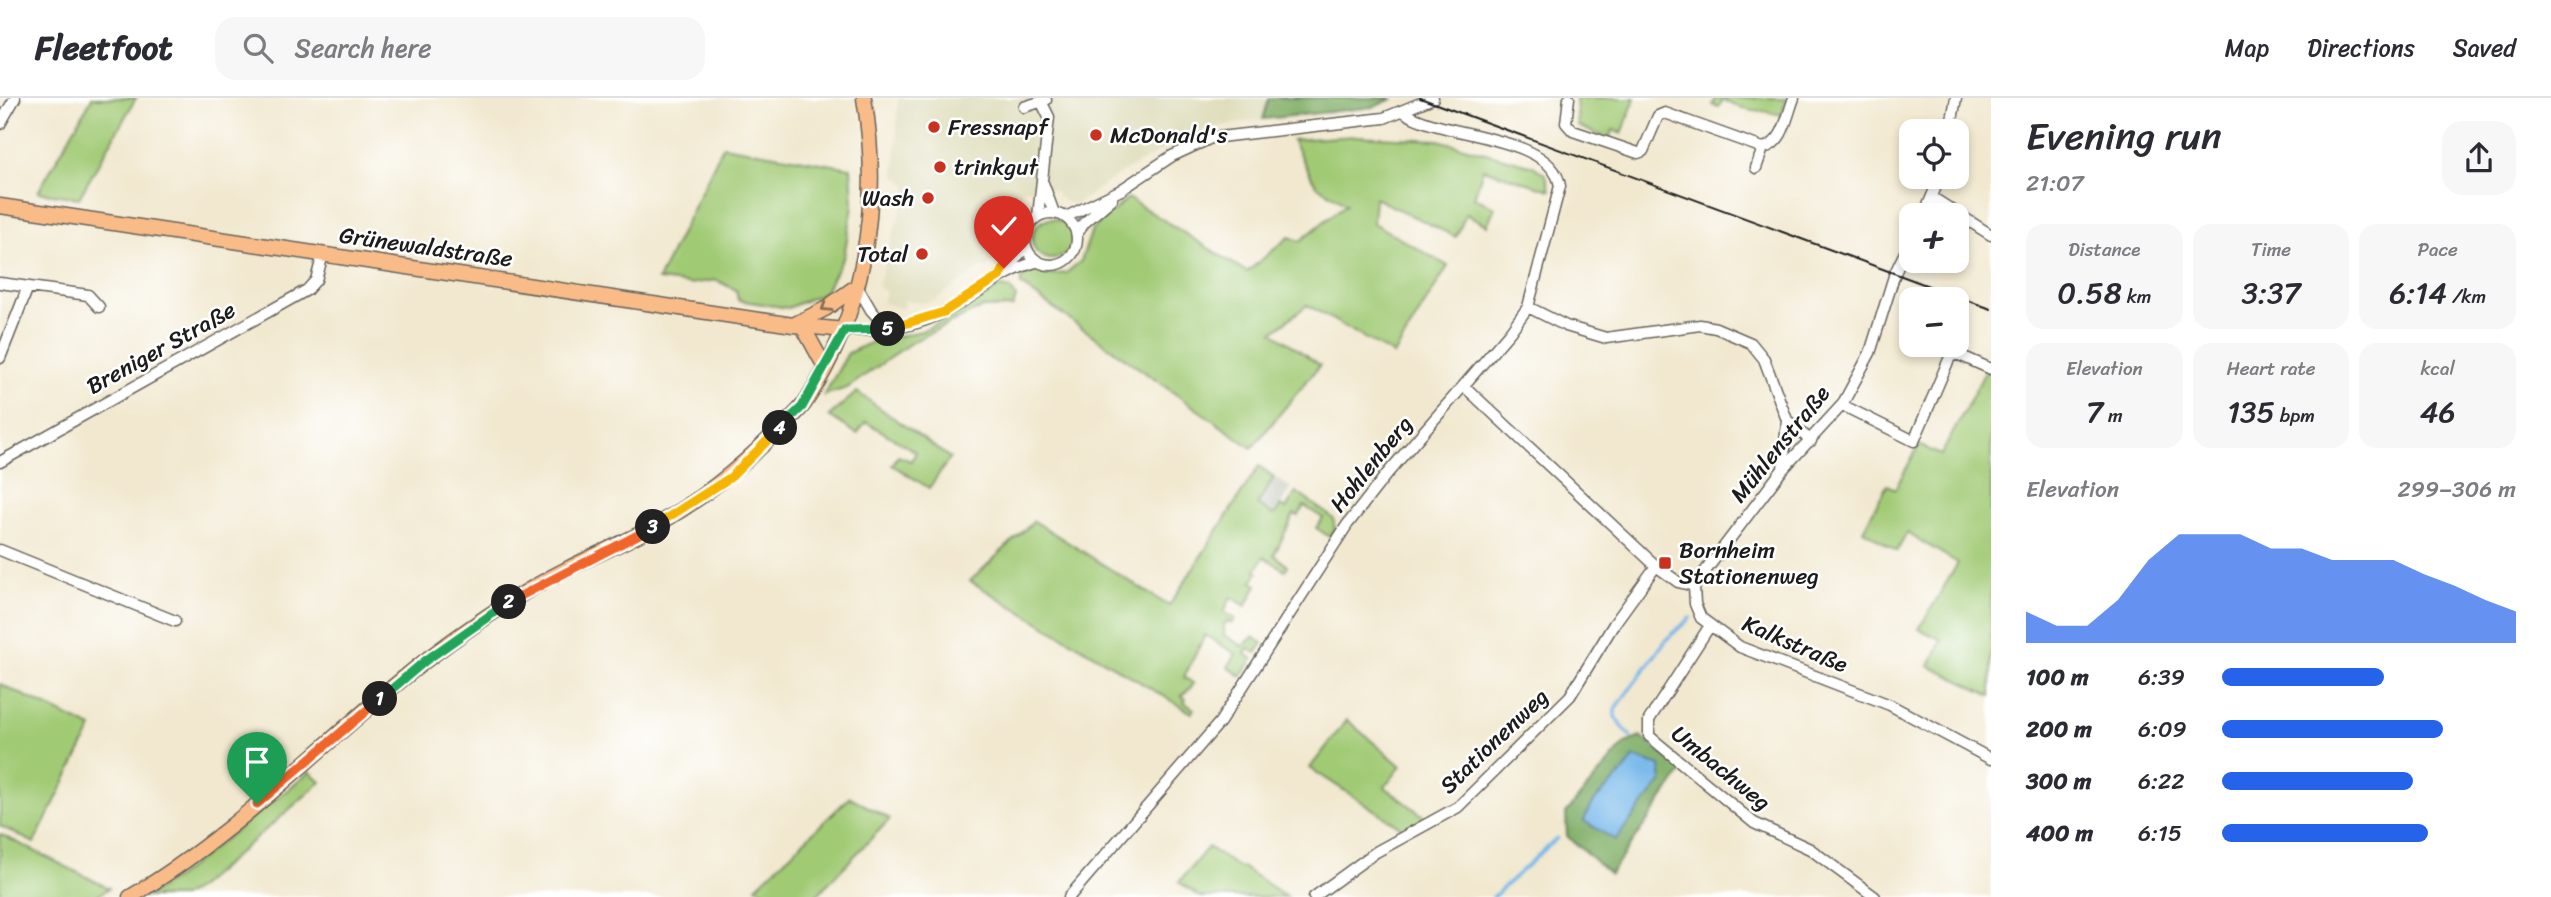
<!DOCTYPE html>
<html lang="en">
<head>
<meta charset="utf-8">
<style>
	:root { --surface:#fff; --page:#f7f7f7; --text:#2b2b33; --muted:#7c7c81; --line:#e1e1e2; --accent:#2563eb }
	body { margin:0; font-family:Sriracha,sans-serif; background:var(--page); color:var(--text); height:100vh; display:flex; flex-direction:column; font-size:26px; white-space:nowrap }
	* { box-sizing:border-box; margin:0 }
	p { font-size:23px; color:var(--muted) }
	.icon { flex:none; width:38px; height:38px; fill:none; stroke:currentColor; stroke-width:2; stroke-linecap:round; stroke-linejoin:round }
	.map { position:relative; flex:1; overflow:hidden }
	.panel { display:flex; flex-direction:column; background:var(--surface); width:560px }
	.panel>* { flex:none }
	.fabs { position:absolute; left:1899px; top:21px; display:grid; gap:14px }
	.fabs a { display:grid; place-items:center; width:70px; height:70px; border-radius:14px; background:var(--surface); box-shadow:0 4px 10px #0003; font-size:35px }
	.pin { position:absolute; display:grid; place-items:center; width:60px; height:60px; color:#fff; margin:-72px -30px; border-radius:50% 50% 50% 0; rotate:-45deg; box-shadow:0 0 7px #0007 }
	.pin .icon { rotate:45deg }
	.km { position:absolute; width:35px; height:35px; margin:-18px; border-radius:50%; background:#222; color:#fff; font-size:19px; line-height:35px; text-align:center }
	.round { display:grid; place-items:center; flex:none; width:74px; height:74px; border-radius:21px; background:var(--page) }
	.summary { display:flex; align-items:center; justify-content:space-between; height:119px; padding:0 35px }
	h1 { font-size:38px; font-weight:600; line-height:52px }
	.figures { display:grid; grid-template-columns:repeat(3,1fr); gap:10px; height:119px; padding:7px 35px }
	.figures div { display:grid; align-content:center; border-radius:18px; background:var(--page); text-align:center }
	.figures b { font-size:30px; font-weight:600 }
	.figures small { font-size:19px; font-weight:400 }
	.figures p { font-size:19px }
	.chart { height:196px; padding:14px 35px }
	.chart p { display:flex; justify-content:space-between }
	.chart svg { width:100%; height:126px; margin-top:7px; fill:var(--accent); opacity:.7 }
	ul { padding:0 35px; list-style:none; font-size:23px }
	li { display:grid; grid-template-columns:112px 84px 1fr; align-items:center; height:52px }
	li i { height:18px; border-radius:9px; background:var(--accent) }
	header { display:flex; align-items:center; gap:42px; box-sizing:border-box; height:98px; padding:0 35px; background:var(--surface); border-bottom:2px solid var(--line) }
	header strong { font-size:33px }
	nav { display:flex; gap:38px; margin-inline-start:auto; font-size:24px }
	.search { width:490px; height:63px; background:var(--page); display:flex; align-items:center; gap:18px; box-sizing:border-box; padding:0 24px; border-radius:21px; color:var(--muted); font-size:26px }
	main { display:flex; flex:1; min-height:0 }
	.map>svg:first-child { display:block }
	.built { fill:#dfddbb }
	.industrial { fill:#c3c6b9 }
	.green { fill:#a1ca75; stroke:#5e7348; stroke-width:2 }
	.forest { fill:#80ae66; stroke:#4e6541; stroke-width:2 }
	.water { fill:#76b7ea; stroke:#496a83; stroke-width:2 }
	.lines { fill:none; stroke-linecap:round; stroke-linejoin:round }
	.stream { stroke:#76b7ea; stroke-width:3.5 }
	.minor-casing { stroke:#67635b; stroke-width:13 }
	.major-casing { stroke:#67635b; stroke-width:17 }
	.minor { stroke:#fff; stroke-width:10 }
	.major { stroke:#f9bc89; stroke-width:14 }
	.tram { stroke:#1c1c1c; stroke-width:2 }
	.oneway { stroke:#8a6c52 }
	.split-1-casing { stroke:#fff; stroke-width:14 }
	.split-2-casing { stroke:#fff; stroke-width:14 }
	.split-3-casing { stroke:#fff; stroke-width:14 }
	.split-4-casing { stroke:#fff; stroke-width:14 }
	.split-5-casing { stroke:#fff; stroke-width:14 }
	.split-6-casing { stroke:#fff; stroke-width:14 }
	.split-1 { stroke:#f0652b; stroke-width:9 }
	.split-2 { stroke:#22a559; stroke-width:9 }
	.split-3 { stroke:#f0652b; stroke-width:9 }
	.split-4 { stroke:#f5b400; stroke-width:9 }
	.split-5 { stroke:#22a559; stroke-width:9 }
	.split-6 { stroke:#f5b400; stroke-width:9 }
	.poi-dot { fill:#c8321e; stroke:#fff; stroke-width:2.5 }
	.labels { text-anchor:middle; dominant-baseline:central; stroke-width:5; stroke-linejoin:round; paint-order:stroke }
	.poi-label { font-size:23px; fill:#1c1c1c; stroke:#fff; text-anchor:start }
	.street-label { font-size:23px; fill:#1c1c1c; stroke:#fff }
</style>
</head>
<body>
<header>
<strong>Fleetfoot</strong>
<div class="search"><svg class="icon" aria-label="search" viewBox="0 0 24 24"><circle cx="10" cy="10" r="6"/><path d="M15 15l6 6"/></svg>Search here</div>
<nav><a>Map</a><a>Directions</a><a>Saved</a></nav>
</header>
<main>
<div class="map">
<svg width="1991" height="799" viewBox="0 0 1991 799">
	<rect width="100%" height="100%" fill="#fff"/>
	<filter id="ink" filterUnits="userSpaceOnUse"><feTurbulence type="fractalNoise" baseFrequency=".0143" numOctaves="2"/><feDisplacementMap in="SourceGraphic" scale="14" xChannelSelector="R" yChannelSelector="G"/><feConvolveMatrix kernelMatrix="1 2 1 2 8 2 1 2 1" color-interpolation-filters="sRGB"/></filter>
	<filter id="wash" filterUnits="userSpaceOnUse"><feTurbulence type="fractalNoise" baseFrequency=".00686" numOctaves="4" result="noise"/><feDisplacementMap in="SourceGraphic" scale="28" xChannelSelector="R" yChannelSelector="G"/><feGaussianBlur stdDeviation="1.57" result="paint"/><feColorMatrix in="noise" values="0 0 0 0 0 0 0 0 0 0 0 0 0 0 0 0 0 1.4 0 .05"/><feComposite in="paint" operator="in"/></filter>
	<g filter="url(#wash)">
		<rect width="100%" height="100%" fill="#f1e8cf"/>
		<path class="built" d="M898,0h371l-6,21 -48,8 -35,13 -62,35 -42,29 -12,-3 -11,-11 -31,-1 -22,59 -12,20 -7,-1 -46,33 -13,3 -16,-3 -4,9 -20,-7 4,-10 -8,-6 30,-101 -13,-9z"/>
		<path class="industrial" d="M1274,379l17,11 -17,28 -17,-11z"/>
		<path class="green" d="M92,0h44l-57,100 -41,-6z
			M1576,0h59l-13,36 -9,-4 -4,9 -31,-13z
			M1716,0h71l-6,17c-20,-6 -44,-4 -58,-16l-4,8 -6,-2z
			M1357,38l81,4 95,26 13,9 4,15 -67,-21 -9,29 21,9 -8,18 -21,-11 -10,23 -81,-39 -2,25 75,43 -54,89 -87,-50 -34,27 47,33 -68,83 -231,-163v-7l13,-8 14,5 18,-2 15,-12 11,-31 36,-32 119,74 42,-35 11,4 46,-37 -30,-19 -24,-45z
			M723,48l128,22 2,38 -9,50 -20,37 -36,15 -50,-8 -2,-10 -20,-10 -26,4 -32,-4z
			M1032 141a20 20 0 1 1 40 0a20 20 0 1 1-40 0Z
			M1000,189l10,2 6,8 -3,10 -32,1 -69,34 -65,46 -23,7 24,-42 24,-11 50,-11 39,-19z
			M1986,272l5,2v324l-62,-30 13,-26 -23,-11 39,-66 -51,-30 -10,18 -34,-21 24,-45 8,4 24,-44 22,10z
			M857,294l93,66 -21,30 -37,-23 6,-9 13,5 5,-9 -50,-30 -9,12 -28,-18z
			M1259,368l15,11 -17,28 17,10 7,-9 5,3 10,-17 37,26 2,11 -5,8 -14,-9 7,-10 -19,-12 -6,10 -4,-2 -20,41 14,11 -3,4 -21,-13 -8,13 2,2 -6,10 5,3 -11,21 -15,-9 -7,15 11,7 -3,5 -5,-3 -3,4v10l19,11 10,-9 10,6 -7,10 -8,-5 -3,6 8,5 -12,17 -13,-9 8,-13 -31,-19 -21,42 10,7 -12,12 4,3 -2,3 10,7 -2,4 -222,-132 64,-60 135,85z
			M0,586l92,44 -58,115 -34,-17z
			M1347,622l54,46 -16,21 41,31 -21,12 -95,-62z
			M310,674l11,10 -123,106 -16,9h-37l31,-19z
			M850,699l40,22 -75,78h-38l-21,-10z
			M0,736l109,54 -14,9h-95z
			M1208,749l31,21 3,-1 45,30h-87l-21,-15z"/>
		<path class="forest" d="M1269,0h120l3,1 -18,8 -111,12z
			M1641,639l42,33 -73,104 -43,-38 -1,-23 59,-70z"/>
		<path class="water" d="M1634,659l26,9 2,15 -47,59 -31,-19c6,-25 37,-40 50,-64z"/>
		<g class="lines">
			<path class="stream" d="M1631,639l-16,-20v-8l52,-70 23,-21
				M1493,799l64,-59"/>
		</g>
	</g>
	<g filter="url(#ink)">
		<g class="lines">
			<defs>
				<path id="minor" d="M1569,0l-3,25 7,8 65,22 5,-2 15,-35 7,-3 98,35c21,-4 24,-33 31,-50
					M1024,9l22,-7
					M0,26l15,-26
					M1950,33l6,-33
					M1756,70l7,-20
					M1043,85l11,30
					M1933,100l58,37
					M1025 141a26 26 0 1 1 52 0a26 26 0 1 1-52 0Z
					M1924,117l16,-38
					M1038,118l11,-99 -7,-14
					M1066,119l55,-27 51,-34 39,-18 173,-20 49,-20
					M1077,136l7,-11 28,-24
					M1000,178l25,-28
					M0,185l88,12 11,12
					M857,188l14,24 17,19
					M1528,209l38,19 40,12 94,-13 16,3 35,15 13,16 23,61 -4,49
					M845,232c34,2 71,-3 101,-19 31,-16 57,-40 90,-49
					M0,260l28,-71
					M1465,289l191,179 22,16 16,4
					M1842,307l72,36 36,-84 7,-3 34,15
					M1787,322l24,21
					M0,364l307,-172 9,-10 7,-26
					M0,452l175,71
					M1694,488l89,-117 59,-64 28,-52 25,-80 16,-33
					M1694,488l1,18 6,14 39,29 150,58 101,54
					M1709,529l-60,93v16l105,87 56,26 65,48
					M1069,799l151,-175 127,-197 39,-50 124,-143 18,-25 32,-121c-8,-52 -119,-48 -156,-74
					M1314,799l62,-45 82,-45 112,-111 44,-72 42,-58"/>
				<path id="major" d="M0,108l793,119 52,5
					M793,227l32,-16 32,-23
					M803,229l22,40
					M130,799c109,-64 196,-159 295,-236 45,-34 92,-67 142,-92 29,-15 60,-27 89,-44 45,-25 83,-56 119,-92 9,-9 21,-18 29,-29 61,-90 78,-200 60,-306"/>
			</defs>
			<use href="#minor" class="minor-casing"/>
			<use href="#major" class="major-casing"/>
			<use href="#minor" class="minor"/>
			<use href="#major" class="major"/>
			<path class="tram" d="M1420,0l571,211"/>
		</g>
		<defs><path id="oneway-chevron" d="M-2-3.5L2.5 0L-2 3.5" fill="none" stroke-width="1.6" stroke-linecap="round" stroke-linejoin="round" transform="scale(1.75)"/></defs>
		<use class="oneway" href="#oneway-chevron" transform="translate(826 209) rotate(148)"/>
	</g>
	<g class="lines" filter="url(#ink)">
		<defs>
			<path id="split-1" d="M257,706l123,-105"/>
			<path id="split-2" d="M380,601l45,-38 84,-59"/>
			<path id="split-3" d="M509,504l144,-75"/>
			<path id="split-4" d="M653,429l78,-50 49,-49"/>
			<path id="split-5" d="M780,330l22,-21 43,-77 43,-1"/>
			<path id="split-6" d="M888,231l56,-17 56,-36 4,-8"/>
		</defs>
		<use href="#split-1" class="split-1-casing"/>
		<use href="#split-2" class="split-2-casing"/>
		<use href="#split-3" class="split-3-casing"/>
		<use href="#split-4" class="split-4-casing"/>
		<use href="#split-5" class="split-5-casing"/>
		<use href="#split-6" class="split-6-casing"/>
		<use href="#split-1" class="split-1"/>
		<use href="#split-2" class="split-2"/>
		<use href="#split-3" class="split-3"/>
		<use href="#split-4" class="split-4"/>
		<use href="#split-5" class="split-5"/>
		<use href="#split-6" class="split-6"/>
	</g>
	<g class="poi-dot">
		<circle cx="934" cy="29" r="7"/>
		<circle cx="1096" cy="37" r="7"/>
		<circle cx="940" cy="69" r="7"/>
		<circle cx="928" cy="100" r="7"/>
		<circle cx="922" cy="156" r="7"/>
		<rect x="1658" y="458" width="14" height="14" rx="3.5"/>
	</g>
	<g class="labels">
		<g class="poi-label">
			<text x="948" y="29">Fressnapf</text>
			<text x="1110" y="37">McDonald's</text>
			<text x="954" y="69">trinkgut</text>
			<text x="914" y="100" text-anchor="end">Wash</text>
			<text x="908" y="156" text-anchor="end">Total</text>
			<text x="1679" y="452">Bornheim<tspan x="1679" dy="26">Stationenweg</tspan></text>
		</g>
		<g class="street-label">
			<text transform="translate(426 149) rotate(8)">Grünewaldstraße</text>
			<text transform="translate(161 250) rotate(-29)">Breniger Straße</text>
			<text transform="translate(1780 346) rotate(-51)">Mühlenstraße</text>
			<text transform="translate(1371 366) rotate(-51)">Hohlenberg</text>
			<text transform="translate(1795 546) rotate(23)">Kalkstraße</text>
			<text transform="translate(1494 643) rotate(-44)">Stationenweg</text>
			<text transform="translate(1721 670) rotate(39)">Umbachweg</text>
		</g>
	</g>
</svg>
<div class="fabs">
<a><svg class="icon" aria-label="locate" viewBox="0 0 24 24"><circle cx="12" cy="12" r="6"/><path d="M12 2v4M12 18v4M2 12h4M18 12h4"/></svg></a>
<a>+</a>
<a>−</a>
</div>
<div class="pin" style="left:257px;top:706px;background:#1e9e55"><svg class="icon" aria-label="arrive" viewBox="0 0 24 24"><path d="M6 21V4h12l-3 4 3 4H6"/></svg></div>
<div class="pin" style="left:1004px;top:170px;background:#d93025"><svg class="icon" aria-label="check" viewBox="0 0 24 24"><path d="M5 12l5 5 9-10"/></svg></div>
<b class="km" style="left:380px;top:601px">1</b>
<b class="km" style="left:509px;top:504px">2</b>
<b class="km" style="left:653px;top:429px">3</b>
<b class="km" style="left:780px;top:330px">4</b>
<b class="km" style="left:888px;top:231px">5</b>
</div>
<section class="panel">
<div class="summary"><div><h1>Evening run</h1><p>21:07</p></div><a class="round"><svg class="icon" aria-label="share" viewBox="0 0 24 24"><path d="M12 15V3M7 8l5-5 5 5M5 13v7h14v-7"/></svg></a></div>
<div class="figures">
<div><p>Distance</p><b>0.58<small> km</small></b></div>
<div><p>Time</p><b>3:37</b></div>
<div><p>Pace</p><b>6:14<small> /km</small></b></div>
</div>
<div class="figures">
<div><p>Elevation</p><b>7<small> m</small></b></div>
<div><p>Heart rate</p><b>135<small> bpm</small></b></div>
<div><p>kcal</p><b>46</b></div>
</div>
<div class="chart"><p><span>Elevation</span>299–306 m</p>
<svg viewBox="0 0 160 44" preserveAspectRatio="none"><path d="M0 44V33L10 38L20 38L30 29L40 15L50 6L60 6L70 6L80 11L90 11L100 15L110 15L120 15L130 20L140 24L150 29L160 33V44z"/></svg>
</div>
<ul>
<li><b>100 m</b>6:39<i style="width:55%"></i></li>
<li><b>200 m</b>6:09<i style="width:75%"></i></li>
<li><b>300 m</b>6:22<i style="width:65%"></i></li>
<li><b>400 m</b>6:15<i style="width:70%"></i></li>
</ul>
</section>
</main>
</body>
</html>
